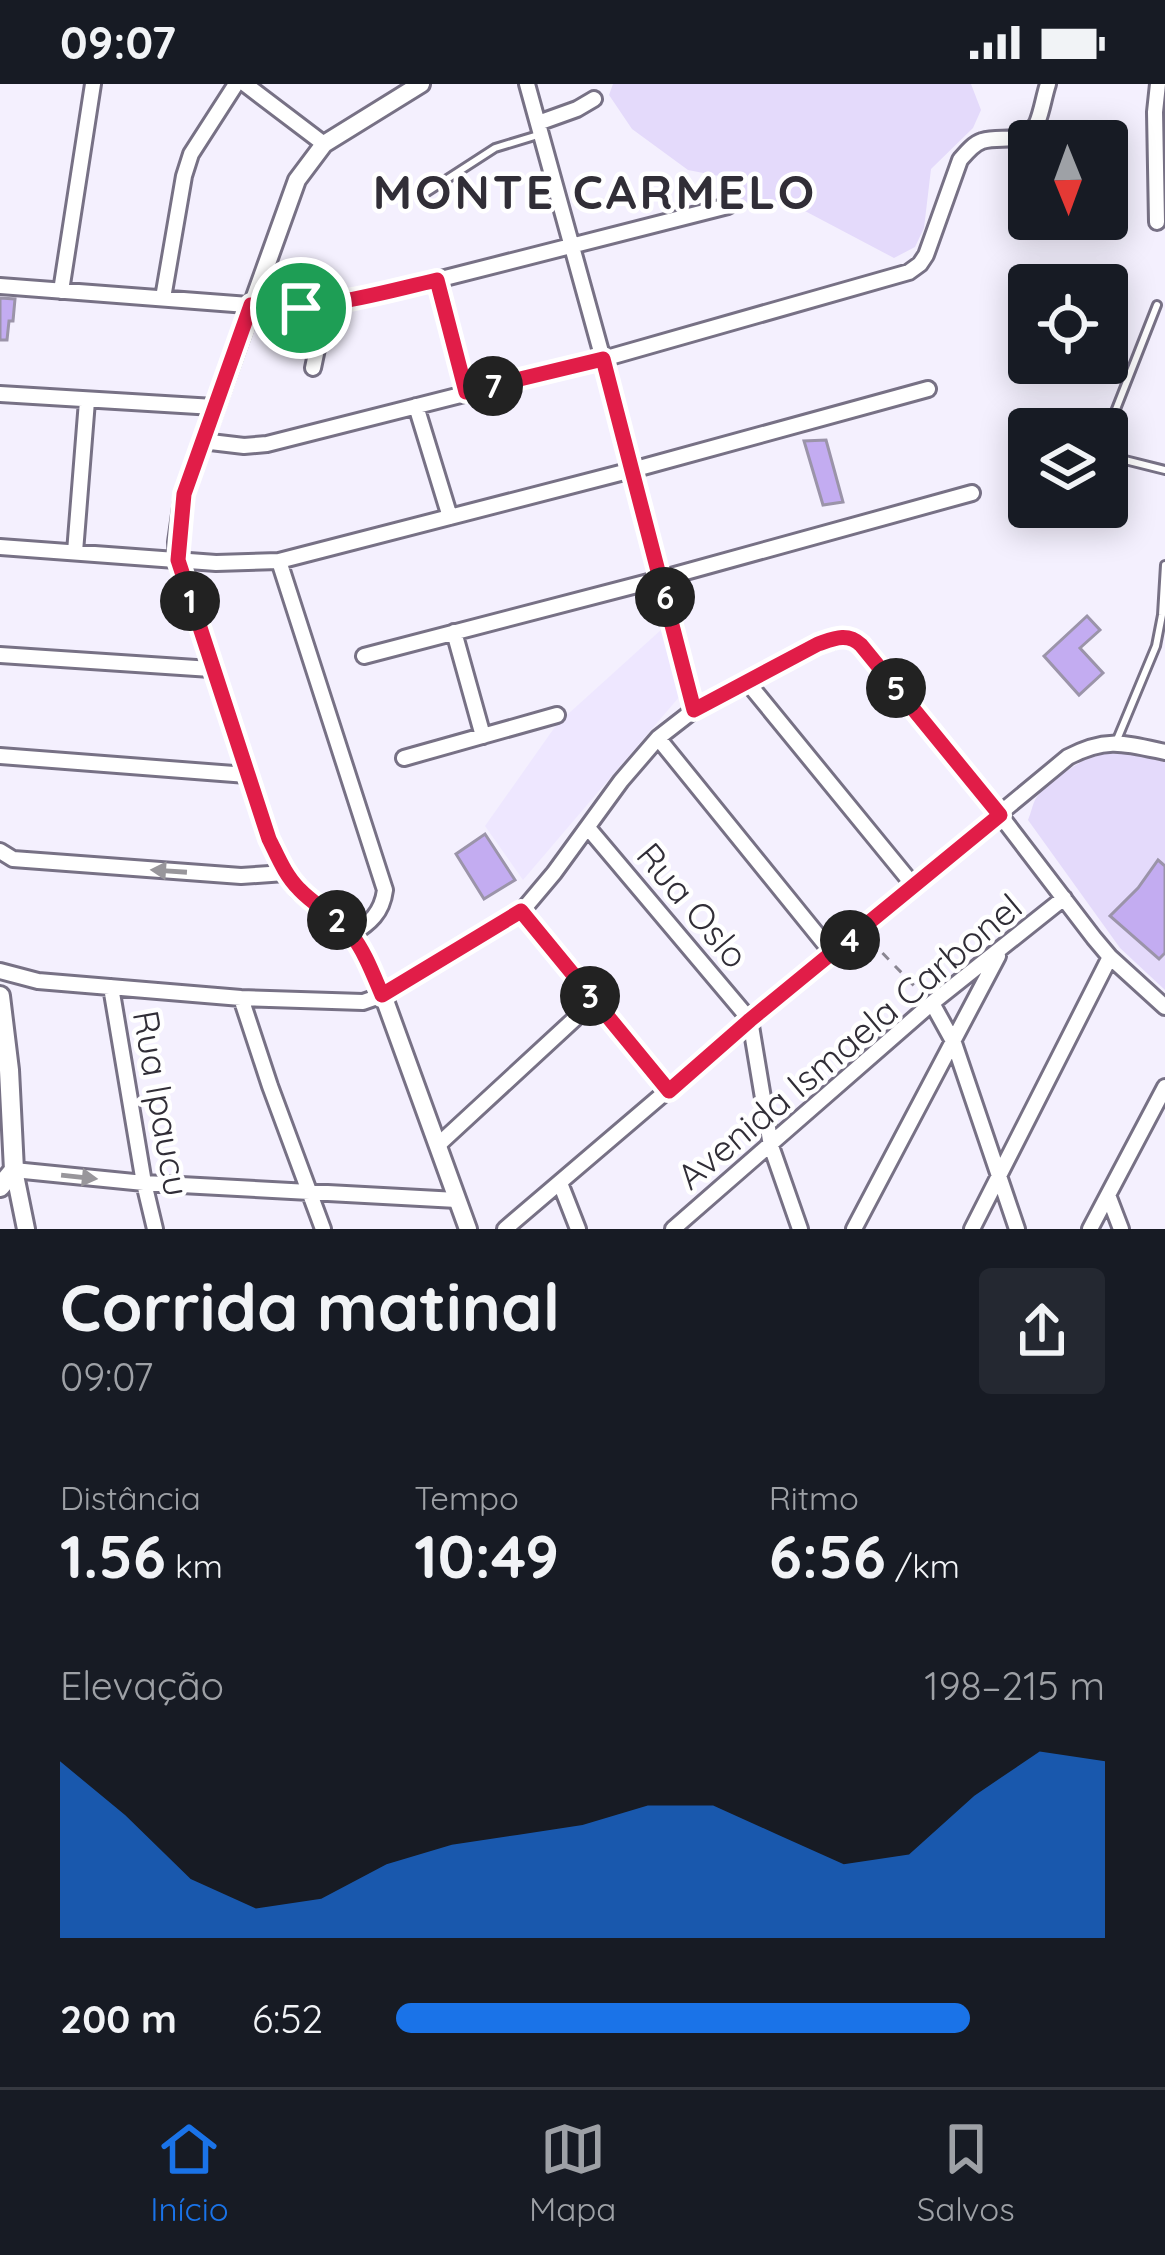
<!DOCTYPE html>
<html lang="pt">
<head>
<meta charset="utf-8">
<style>
	:root { --surface:#171b24; --page:#242831; --text:#f1f3f6; --muted:#9ea1a6; --line:#363941; --accent:#1a73e8 }
	body { margin:0; font-family:Quicksand,sans-serif; background:var(--page); color:var(--text); height:100vh; display:flex; flex-direction:column; font-size:45px; white-space:nowrap }
	* { box-sizing:border-box; margin:0 }
	p { font-size:39px; color:var(--muted) }
	.icon { flex:none; width:66px; height:66px; fill:none; stroke:currentColor; stroke-width:2; stroke-linecap:round; stroke-linejoin:round }
	.map { position:relative; height:1145px; overflow:hidden }
	.drawer { display:flex; flex-direction:column; background:var(--surface); flex:1 }
	.drawer>* { flex:none }
	.needle { width:78px; rotate:179deg }
	.tools { position:absolute; left:1008px; top:36px; display:grid; gap:24px }
	.tools a { display:grid; place-items:center; width:120px; height:120px; border-radius:12px; background:var(--surface); box-shadow:0 6px 30px #0003; font-size:60px }
	.pin { position:absolute; display:grid; place-items:center; width:102px; height:102px; color:#fff; margin:-51px; border:6px solid #fff; border-radius:50%; box-shadow:0 3px 12px #0007 }
	.km { position:absolute; width:60px; height:60px; margin:-30px; border-radius:50%; background:#222; color:#fff; font-size:33px; line-height:60px; text-align:center }
	.round { display:grid; place-items:center; flex:none; width:126px; height:126px; border-radius:12px; background:var(--page) }
	.overview { display:flex; align-items:center; justify-content:space-between; height:204px; padding:0 60px }
	h1 { font-size:66px; font-weight:700; line-height:90px }
	.stats { display:grid; grid-template-columns:repeat(3,1fr); gap:18px; height:204px; padding:12px 60px }
	.stats div { display:grid; align-content:center }
	.stats b { font-size:60px; font-weight:700 }
	.stats small { font-size:33px; font-weight:400 }
	.stats p { font-size:33px }
	.chart { height:336px; padding:24px 60px }
	.chart p { display:flex; justify-content:space-between }
	.chart svg { width:100%; height:216px; margin-top:12px; fill:var(--accent); opacity:.7 }
	ul { padding:0 60px; list-style:none; font-size:39px }
	li { display:grid; grid-template-columns:192px 144px 1fr; align-items:center; height:90px }
	li i { height:30px; border-radius:15px; background:var(--accent) }
	.status { display:flex; justify-content:space-between; align-items:center; height:84px; padding:0 60px; background:var(--surface); direction:ltr }
	.status svg { height:33px; fill:currentColor }
	.tabs { display:flex; justify-content:space-around; align-items:center; height:168px; border-top:3px solid var(--line); background:var(--surface); font-size:33px; color:var(--muted) }
	.tabs a { display:grid; justify-items:center; gap:6px }
	.tabs .current { color:var(--accent) }
	.map>svg:first-child { display:block }
	.built { fill:#eee7ff }
	.green { fill:#e4dafb }
	.building { fill:#c3acf1; stroke:#9b94a9; stroke-width:3 }
	.lines { fill:none; stroke-linecap:round; stroke-linejoin:round }
	.service-casing { stroke:#777185; stroke-width:12 }
	.minor-casing { stroke:#777185; stroke-width:20 }
	.tertiary-casing { stroke:#777185; stroke-width:22 }
	.secondary-casing { stroke:#777185; stroke-width:24 }
	.path { stroke:#8a8692; stroke-width:3; stroke-dasharray:9 9; stroke-linecap:butt }
	.service { stroke:#fff; stroke-width:6 }
	.minor { stroke:#fff; stroke-width:14 }
	.tertiary { stroke:#fff; stroke-width:16 }
	.secondary { stroke:#fff; stroke-width:18 }
	.oneway { fill:#98969b }
	.route-casing { stroke:#fff; stroke-width:24 }
	.route { stroke:#e11d48; stroke-width:15 }
	.labels { text-anchor:middle; dominant-baseline:central; stroke-width:9; stroke-linejoin:round; paint-order:stroke }
	.street-label { font-size:36px; fill:#312e37; stroke:#fff }
	.district-label { font-size:48px; font-weight:bold; letter-spacing:3px; fill:#312e37; stroke:#fff }
</style>
</head>
<body>
<div class="status"><b>09:07</b><svg viewBox="0 0 49 12"><path d="M0 12V9h3v3zM5 12V6h3v6zM10 12V3h3v9zM15 12V0h3v12zM26 1h20v11H26zM47 4h2v5h-2z"/></svg></div>
<div class="map">
<svg width="1165" height="1145" viewBox="0 0 1165 1145">
	<rect width="100%" height="100%" fill="#f4f0fe"/>
	<path class="built" d="M662,545l18,67 -157,184 -38,-54 72,-102z"/>
	<path class="green" d="M613,0h358l10,26 -8,18 -42,41 -7,59 -9,19 -21,11 -108,-57 -44,3 -11,-11 -7,-16 -36,-7 -56,-41 -23,-34z
		M1111,665l54,13v228l-45,-42 -92,-128c3,-7 4,-14 7,-20 11,-19 55,-46 76,-51z"/>
	<path class="building" d="M0,214l15,1 -2,22h-4l-2,19h-7z
		M826,356l17,62 -20,3 -19,-64z
		M1087,532l13,14 -20,18 23,25 -24,22 -35,-39z
		M485,750l30,46 -31,19 -28,-45z
		M1158,776l7,6v87l-6,6 -49,-43 28,-28z"/>
	<g class="lines">
		<defs>
			<path id="service" d="M427,108l68,-44 43,-13
				M1107,348l50,-127
				M1107,360l1,7 13,8 44,11
				M1116,658l40,-96 6,-31 3,-50"/>
			<path id="minor" d="M245,0l79,60
				M527,0l76,275 91,351
				M538,39l39,-14 17,-10
				M1157,138l-2,-110 3,-28
				M437,196l29,112
				M0,202l274,21 52,-1 111,-26 291,-74
				M61,207l32,-207
				M163,214l21,-122 7,-22 45,-70
				M313,284l13,-62
				M0,310l214,13
				M416,322l34,111
				M202,357l42,5 23,-2 336,-85 306,-87 11,-8 6,-9 34,-95c6,-7 13,-16 22,-19 20,-6 43,5 55,-18 5,-12 7,-27 11,-39
				M0,463l216,16 63,-2 353,-91 296,-81
				M75,468l12,-151
				M279,477l106,329c-3,23 -15,33 -34,45
				M454,548l29,104
				M0,571l211,14
				M364,572l296,-77 312,-86
				M748,599l166,203
				M658,654l175,216
				M0,672l247,19
				M404,674l153,-43
				M589,745l161,191 21,126 29,83
				M0,767l13,8 228,17 44,-3
				M522,827l147,180
				M0,887l38,10 203,17 122,4 20,-7 139,-84 32,-38 67,-92 37,-43 36,-28 124,-65 27,-8 16,8 139,170 94,123 16,19 55,50
				M111,903l33,196 11,46
				M241,914l29,88 53,143
				M932,919l22,40 63,186
				M438,1061l156,-144
				M14,1086l130,13 313,17
				M560,1099l18,46
				M1108,1111l13,34
				M505,1145l245,-209 318,-263c38,-20 56,-14 97,-5
				M673,1145l259,-226 132,-105
				M854,1145l144,-273
				M972,1145l138,-272
				M1090,1145l75,-142"/>
			<path id="tertiary" d="M421,0l-97,60 -27,36 -113,314 -7,48 1,19 91,278c9,18 16,36 30,51 16,16 37,26 52,44 14,18 22,40 32,61l85,234
				M14,1086l12,59"/>
			<path id="secondary" d="M0,912l9,74 5,100 -14,17"/>
		</defs>
		<use href="#service" class="service-casing"/>
		<use href="#minor" class="minor-casing"/>
		<use href="#tertiary" class="tertiary-casing"/>
		<use href="#secondary" class="secondary-casing"/>
		<path class="path" d="M870,856l52,54"/>
		<use href="#service" class="service"/>
		<use href="#minor" class="minor"/>
		<use href="#tertiary" class="tertiary"/>
		<use href="#secondary" class="secondary"/>
	</g>
	<defs><path id="oneway-solid" d="M-6-.8H1V-3.2L6.5 0L1 3.2V.8H-6Z" transform="scale(3)"/></defs>
	<g class="oneway">
		<use href="#oneway-solid" transform="translate(169 787) rotate(-176)"/>
		<use href="#oneway-solid" transform="translate(79 1093) rotate(6)"/>
	</g>
	<g class="lines">
		<defs>
			<path id="route" d="M437,196l29,112 137,-33 91,351 124,-66c15,-5 29,-12 43,1l139,170 -250,205 -81,71 -148,-180 -139,84c-9,-21 -17,-43 -31,-61 -15,-18 -36,-28 -52,-45 -14,-14 -21,-32 -30,-50l-91,-279 6,-66 67,-189c69,7 120,-10 186,-25z"/>
		</defs>
		<use href="#route" class="route-casing"/>
		<use href="#route" class="route"/>
	</g>
	<g class="labels">
		<g class="street-label">
			<text transform="translate(693 821) rotate(50)">Rua Oslo</text>
			<text transform="translate(849 957) rotate(-40)">Avenida Ismaela Carbonel</text>
			<text transform="translate(162 1019) rotate(80)">Rua Ipaucu</text>
		</g>
		<g class="district-label">
			<text x="595" y="107">MONTE CARMELO</text>
		</g>
	</g>
</svg>
<div class="tools">
<a><svg class="needle" viewBox="-14 -14 28 28"><path d="M0-13l5 13h-10z" fill="#e53935"/><path d="M0 13l5-13h-10z" fill="#9ea1a6"/></svg></a>
<a><svg class="icon" aria-label="locate" viewBox="0 0 24 24"><circle cx="12" cy="12" r="6"/><path d="M12 2v4M12 18v4M2 12h4M18 12h4"/></svg></a>
<a><svg class="icon" aria-label="layers" viewBox="0 0 24 24"><path d="M12 4l9 5-9 5-9-5zM3 14l9 5 9-5"/></svg></a>
</div>
<div class="pin" style="left:301px;top:224px;background:#1e9e55"><svg class="icon" aria-label="arrive" viewBox="0 0 24 24"><path d="M6 21V4h12l-3 4 3 4H6"/></svg></div>
<b class="km" style="left:190px;top:517px">1</b>
<b class="km" style="left:337px;top:836px">2</b>
<b class="km" style="left:590px;top:912px">3</b>
<b class="km" style="left:850px;top:856px">4</b>
<b class="km" style="left:896px;top:604px">5</b>
<b class="km" style="left:665px;top:513px">6</b>
<b class="km" style="left:493px;top:302px">7</b>
</div>
<section class="drawer">
<div class="overview"><div><h1>Corrida matinal</h1><p>09:07</p></div><a class="round"><svg class="icon" aria-label="share" viewBox="0 0 24 24"><path d="M12 15V3M7 8l5-5 5 5M5 13v7h14v-7"/></svg></a></div>
<div class="stats">
<div><p>Distância</p><b>1.56<small> km</small></b></div>
<div><p>Tempo</p><b>10:49</b></div>
<div><p>Ritmo</p><b>6:56<small> /km</small></b></div>
</div>
<div class="chart"><p><span>Elevação</span>198–215 m</p>
<svg viewBox="0 0 160 44" preserveAspectRatio="none"><path d="M0 44V8L10 19L20 32L30 38L40 36L50 29L60 25L70 23L80 21L90 17L100 17L110 23L120 29L130 27L140 15L150 6L160 8V44z"/></svg>
</div>
<ul>
<li><b>200 m</b>6:52<i style="width:81%"></i></li>
</ul>
</section>
<nav class="tabs">
<a class="current"><svg class="icon" aria-label="home" viewBox="0 0 24 24"><path d="M3 11l9-7 9 7M6 9v11h12V9"/></svg>Início</a>
<a><svg class="icon" aria-label="map" viewBox="0 0 24 24"><path d="M3 6l6-2 6 2 6-2v14l-6 2-6-2-6 2zM9 4v14M15 6v14"/></svg>Mapa</a>
<a><svg class="icon" aria-label="saved" viewBox="0 0 24 24"><path d="M7 4h10v16l-5-4-5 4z"/></svg>Salvos</a>
</nav>
</body>
</html>
